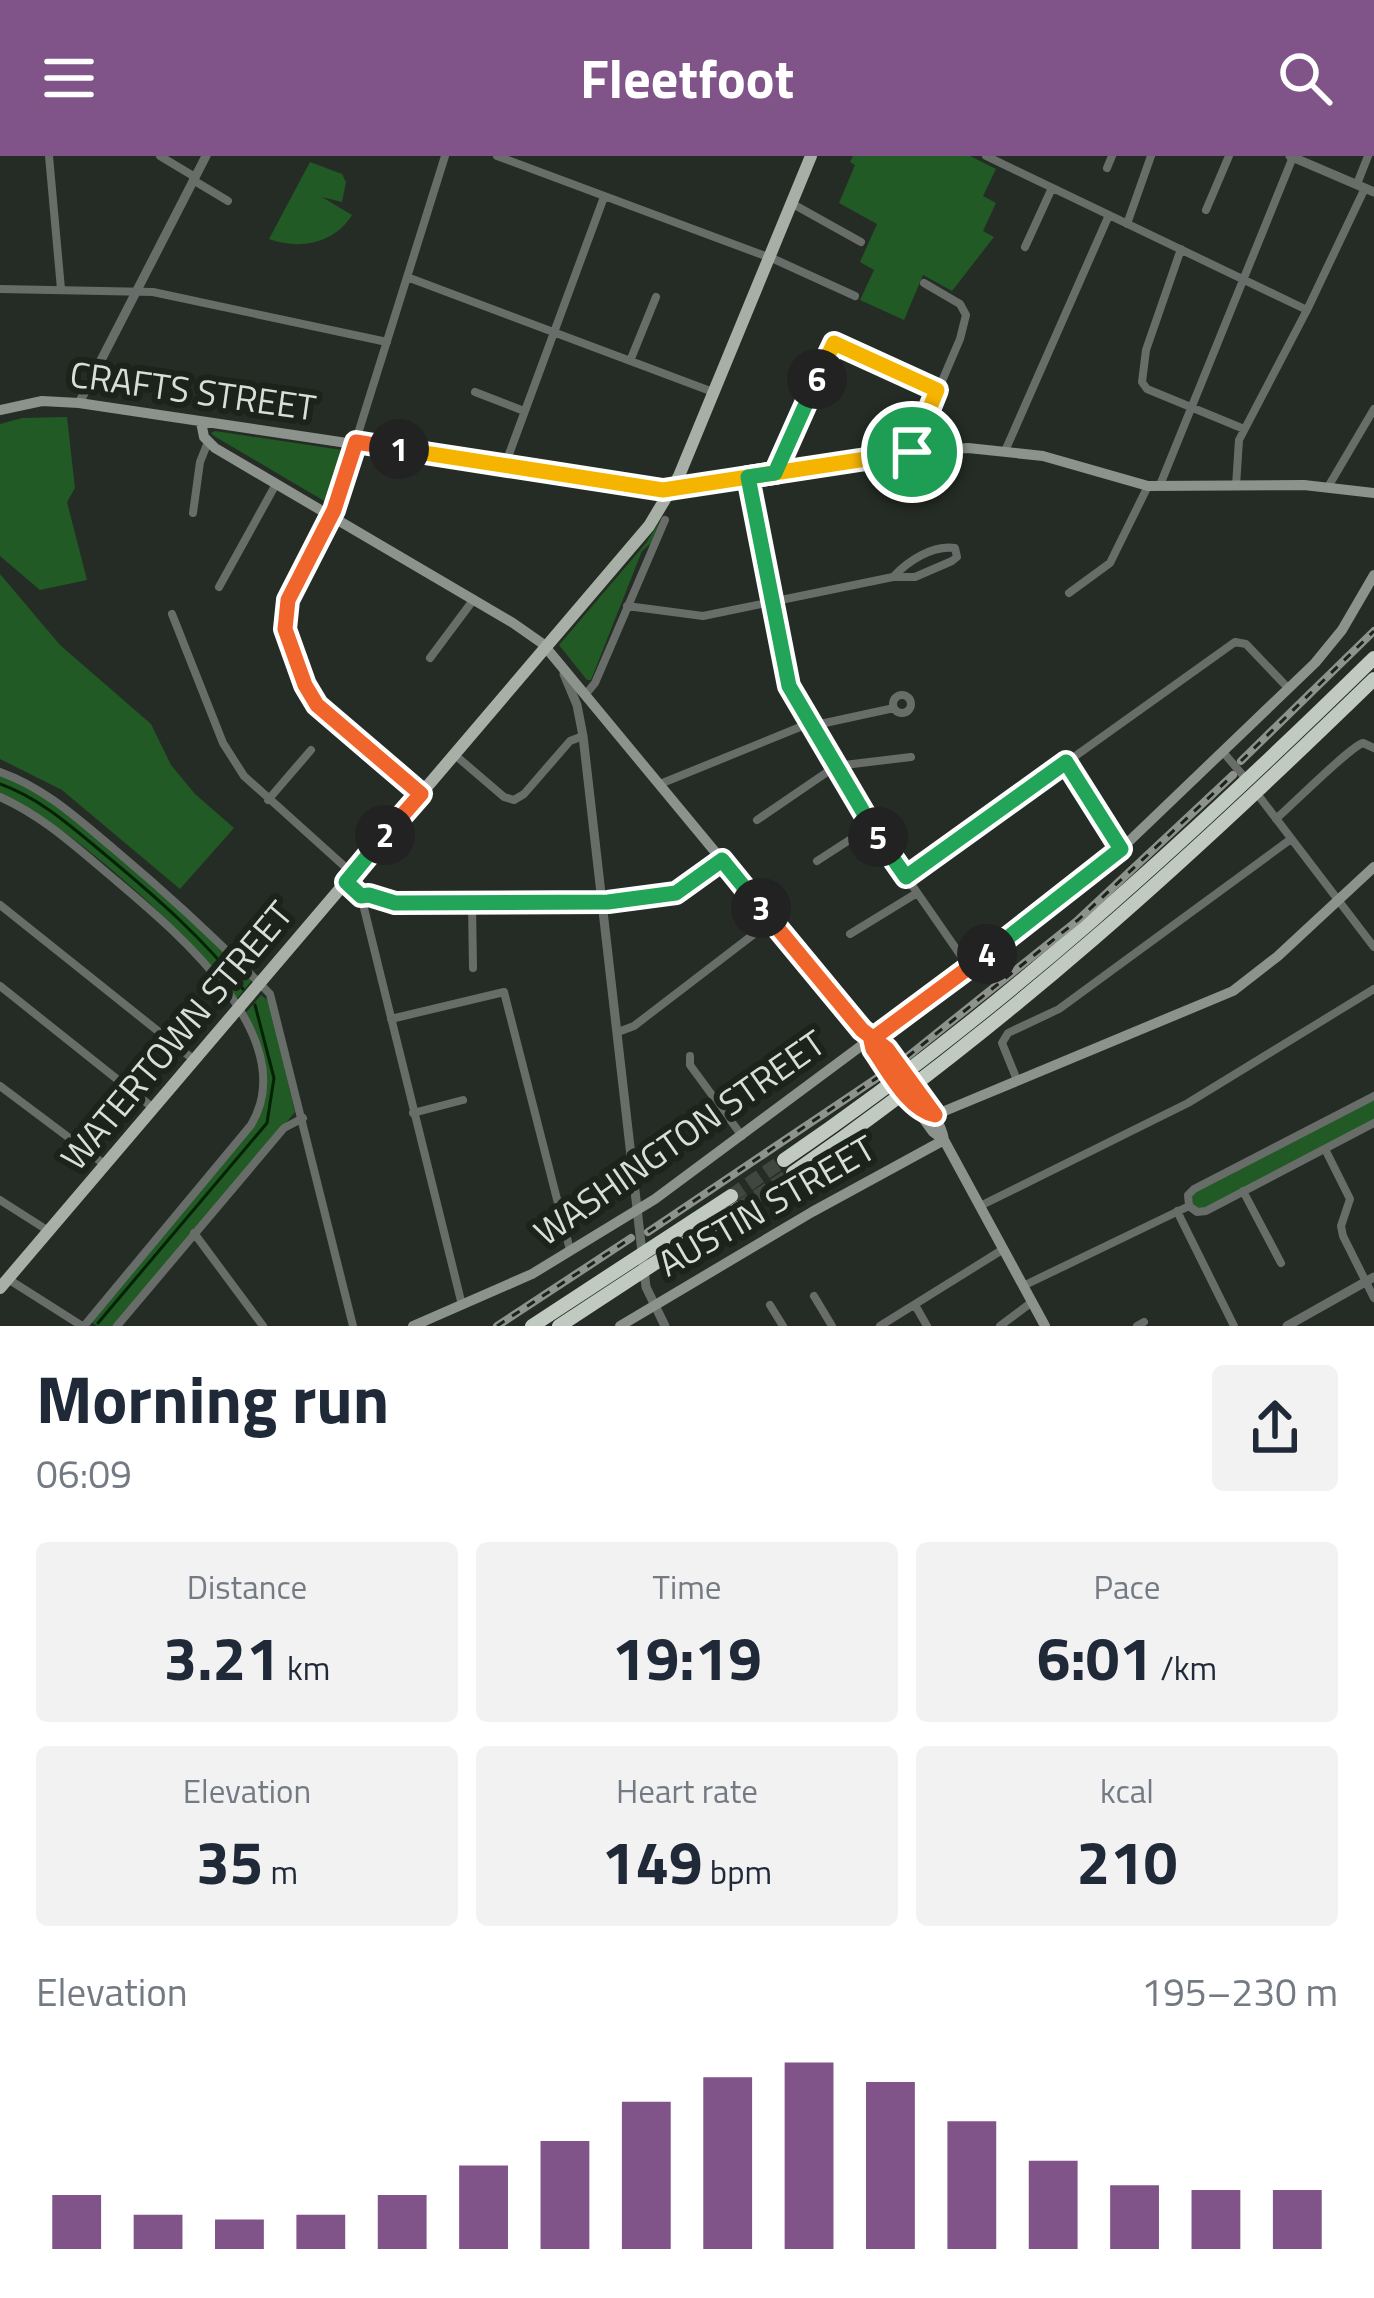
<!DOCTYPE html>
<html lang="en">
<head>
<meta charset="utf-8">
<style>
	:root { --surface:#fff; --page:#f2f2f3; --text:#1f2937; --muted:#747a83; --accent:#805488 }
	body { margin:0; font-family:"Titillium Web",sans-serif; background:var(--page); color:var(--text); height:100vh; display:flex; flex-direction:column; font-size:45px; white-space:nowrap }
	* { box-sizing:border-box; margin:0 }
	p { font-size:39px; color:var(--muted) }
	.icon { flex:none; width:66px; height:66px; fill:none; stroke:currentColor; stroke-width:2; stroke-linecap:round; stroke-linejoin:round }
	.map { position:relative; height:1170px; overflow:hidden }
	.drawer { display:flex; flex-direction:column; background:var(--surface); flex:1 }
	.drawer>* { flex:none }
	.pin { position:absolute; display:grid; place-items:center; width:102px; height:102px; color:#fff; margin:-51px; border:6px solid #fff; border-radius:50%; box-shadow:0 3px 12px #0007 }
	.km { position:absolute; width:60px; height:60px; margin:-30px; border-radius:50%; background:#222; color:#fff; font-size:33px; line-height:60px; text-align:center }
	.round { display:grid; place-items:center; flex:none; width:126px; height:126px; border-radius:12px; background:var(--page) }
	.head { display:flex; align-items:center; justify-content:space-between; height:204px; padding:0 36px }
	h1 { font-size:66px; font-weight:700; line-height:90px }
	.metrics { display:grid; grid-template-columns:repeat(3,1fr); gap:18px; height:204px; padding:12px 36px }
	.metrics div { display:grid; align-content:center; border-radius:12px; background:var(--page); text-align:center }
	.metrics b { font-size:60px; font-weight:700 }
	.metrics small { font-size:33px; font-weight:400 }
	.metrics p { font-size:33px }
	.chart { height:336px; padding:24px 36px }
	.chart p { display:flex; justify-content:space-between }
	.chart svg { width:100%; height:216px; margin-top:12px; stroke:var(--accent); stroke-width:6 }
	header { display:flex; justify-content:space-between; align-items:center; height:156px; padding:0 36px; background:var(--accent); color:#fff; font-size:54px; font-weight:700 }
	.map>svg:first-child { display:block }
	.green { fill:#215a24 }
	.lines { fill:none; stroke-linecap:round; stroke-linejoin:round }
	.stream { stroke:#042205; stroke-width:3 }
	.motorway-tunnel { stroke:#404740; stroke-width:14; stroke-dasharray:14 7; stroke-linecap:butt }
	.minor { stroke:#696d69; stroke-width:8 }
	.tertiary { stroke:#696d69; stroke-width:9 }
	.secondary { stroke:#8c928c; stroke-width:10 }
	.primary { stroke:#a8afa7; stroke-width:12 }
	.motorway { stroke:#c0cac0; stroke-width:14 }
	.rail-casing { stroke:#8d928d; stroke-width:8 }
	.rail { stroke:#1c231b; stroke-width:3; stroke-dasharray:9; stroke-linecap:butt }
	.split-1-casing { stroke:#fff; stroke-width:24 }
	.split-2-casing { stroke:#fff; stroke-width:24 }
	.split-3-casing { stroke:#fff; stroke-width:24 }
	.split-4-casing { stroke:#fff; stroke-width:24 }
	.split-5-casing { stroke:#fff; stroke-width:24 }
	.split-6-casing { stroke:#fff; stroke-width:24 }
	.split-7-casing { stroke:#fff; stroke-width:24 }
	.split-1 { stroke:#f5b400; stroke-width:15 }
	.split-2 { stroke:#f0652b; stroke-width:15 }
	.split-3 { stroke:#22a559; stroke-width:15 }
	.split-4 { stroke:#f0652b; stroke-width:15 }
	.split-5 { stroke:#22a559; stroke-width:15 }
	.split-6 { stroke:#22a559; stroke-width:15 }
	.split-7 { stroke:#f5b400; stroke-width:15 }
	.labels { text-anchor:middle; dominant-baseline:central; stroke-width:12; stroke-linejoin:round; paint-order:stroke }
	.street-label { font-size:36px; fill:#dadeda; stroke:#1c231b }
</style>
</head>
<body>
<header><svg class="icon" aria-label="menu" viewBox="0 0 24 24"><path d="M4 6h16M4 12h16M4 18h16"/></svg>Fleetfoot<svg class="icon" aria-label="search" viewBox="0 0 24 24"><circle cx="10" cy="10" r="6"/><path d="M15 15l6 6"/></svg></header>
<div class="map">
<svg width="1374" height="1170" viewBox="0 0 1374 1170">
	<rect width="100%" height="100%" fill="#252c25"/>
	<path class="green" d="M853,0h117l26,13 -13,27 13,7 -13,28 11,6 -42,54 -29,-16 -19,45 -44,-20 14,-30 -14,-8 17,-38 -38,-21 16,-38 -5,-3z
		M310,6l32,12 4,8 -4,20 -20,-5 30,18c-18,29 -53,35 -83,24z
		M67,261l8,71 -8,14 20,78 -47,10 -40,-34v-132l22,-6z
		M215,275l127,19 -12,50 -4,2 -112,-66 -3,-3z
		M660,365l-9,22 -9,8 -51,129h-4l-28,-35 87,-102z
		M0,418l60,71 91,79 20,41 24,29 39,34 -54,61 -118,-99 -62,-31z
		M0,617l43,19 156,128 54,59 -18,22c-29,-56 -176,-186 -235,-207z
		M261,839l8,6 26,111 -178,214h-20l-9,-6 168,-202 6,-44 -18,-59z
		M1374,940v27l-172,89 -9,-1 -5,-16z"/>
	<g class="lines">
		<path class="stream" d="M0,628c42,15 74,45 108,73 49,41 95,81 135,132
			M98,1167l169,-200 7,-45 -19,-73"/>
		<path class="motorway-tunnel" d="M731,1040l53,-36
			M739,1052l54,-35"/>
		<path class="minor" d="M49,0l12,133
			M160,0l35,21
			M497,0l279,104 79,36
			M986,0l321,154
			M1107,12l5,-12
			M193,24l35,21
			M1357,28l11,-28
			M791,47l70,39
			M1206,54l23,-54
			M1127,68l24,-68
			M1025,91l27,-59
			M1181,93l-35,101 -4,32 5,7 97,40
			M407,121l306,115
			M0,133l153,3 234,50
			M630,205l26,-64
			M475,236l49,19
			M912,295l48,-112 6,-24 -6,-11 -36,-21
			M1005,295l104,-236
			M505,309l99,-268
			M775,316l59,-129 103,47
			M748,321l44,215 79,134 97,140
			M1160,329l133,-328
			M1236,330l3,-46 68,-130 58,-122
			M1328,331l46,-78
			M193,357l7,-51 8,-20
			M219,431l57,-103
			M1069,437l41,-30 38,-77
			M627,450l76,10 190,-39h22l37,-16 5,-4 -2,-9c-23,-3 -47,13 -62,29
			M172,458l51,129 21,33 109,98
			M430,502l44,-59
			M585,539l10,-12 70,-163
			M893 548a9 9 0 1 1 18 0a9 9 0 1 1-18 0Z
			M811,570l83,-18
			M1223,596l23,27
			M455,599l49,42 10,3 10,-6 46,-53 13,-5
			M1066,606l55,87
			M0,616c45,16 78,47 114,77 55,46 106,93 156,145l83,332
			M660,628l150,-61
			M1255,635l119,156
			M421,638l-104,-89 -28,-60 -5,-24 9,-34 42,-80 110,-351
			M0,641c43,19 77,51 113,81 59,50 191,158 138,247l-167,201
			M268,644l43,-50
			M1276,663c16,-14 75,-73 87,-76l11,5
			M757,664l79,-54 75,-9
			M817,705l54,-35
			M906,721l329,-235 11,2 43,45
			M346,726l16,18 100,405
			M361,740l44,8 207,-2 64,-9 46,-33
			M472,748l1,64
			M0,749l193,154
			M850,778l67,-41
			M0,830l152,121
			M391,863l113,-27 66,258
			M618,876l16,-6 137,-105
			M690,900v9l52,71
			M1017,924l-15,-37 6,-10 51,-24 232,-170
			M0,930l104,78
			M413,957l50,-13
			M1325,993l25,50 -9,27 2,10 31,62
			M1243,1035l38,72
			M0,1044l47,30
			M980,1050l208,-103 186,-114
			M1189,1050l-1,-11 6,-6 180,-93
			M1177,1055l57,115
			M194,1077l69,93
			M8,1123l74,47
			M1023,1130l166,-80 8,6 9,-1 168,-88
			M814,1140l18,30
			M770,1149l13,21
			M915,1149l12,21
			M117,1170l167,-198 19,-10
			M880,1170l122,-76
			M1000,1170l32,-24
			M1137,1170l7,-4"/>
		<path class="tertiary" d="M1290,0l84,36
			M79,247l127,-247
			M564,518l13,31 6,31 63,551 19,39
			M1287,1170l87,-49"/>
		<path class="secondary" d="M0,254l42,-9 37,2 584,87 249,-38 56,-4 75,8 105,30 156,-1 70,8
			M201,266l3,15 11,11 298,175 30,21 328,396 5,13 57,79 11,8
			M871,884c23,6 70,76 73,100l101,186
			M919,950l8,8 8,1 298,-124 45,-35 96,-89
			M413,1170l119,-52 123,-75 409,-304 57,-46 194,-186 27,-33 32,-55
			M620,1170l192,-114 132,-72"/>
		<path class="primary" d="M0,1132l649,-762 30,-50 132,-320"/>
		<path class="motorway" d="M784,1004c216,-147 404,-320 590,-502
			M793,1017c214,-148 395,-313 581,-494
			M532,1170l199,-130
			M559,1170l180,-118"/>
		<defs>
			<path id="rail" d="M1241,605l133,-130
				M907,901l171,-137 155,-145
				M648,1076l232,-156
				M497,1170l134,-88"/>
		</defs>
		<use href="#rail" class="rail-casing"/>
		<use href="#rail" class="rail"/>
	</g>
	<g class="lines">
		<defs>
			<path id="split-1" d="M399,293l264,41 249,-38"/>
			<path id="split-2" d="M385,679l36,-41 -104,-89 -12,-20 -20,-56 3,-29 46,-90 22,-68 43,7"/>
			<path id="split-3" d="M385,679l-39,47 15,14 8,-1 26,8 213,-1 68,-9 46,-33 39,48"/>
			<path id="split-4" d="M761,752l101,122 25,19 48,66c-27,-5 -47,-45 -62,-66l-2,-9 116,-86"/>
			<path id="split-5" d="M878,681l28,40 160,-115 55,87 -134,105"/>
			<path id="split-6" d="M817,223l-42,94 -27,4 41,209 89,151"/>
			<path id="split-7" d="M817,223l17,-36 103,47 -25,62"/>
		</defs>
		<use href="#split-1" class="split-1-casing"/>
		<use href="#split-2" class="split-2-casing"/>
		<use href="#split-3" class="split-3-casing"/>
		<use href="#split-4" class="split-4-casing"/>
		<use href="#split-5" class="split-5-casing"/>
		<use href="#split-6" class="split-6-casing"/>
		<use href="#split-7" class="split-7-casing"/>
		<use href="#split-1" class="split-1"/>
		<use href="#split-2" class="split-2"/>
		<use href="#split-3" class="split-3"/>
		<use href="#split-4" class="split-4"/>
		<use href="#split-5" class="split-5"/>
		<use href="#split-6" class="split-6"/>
		<use href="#split-7" class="split-7"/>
	</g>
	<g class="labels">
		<g class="street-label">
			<text transform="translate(193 234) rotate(8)">CRAFTS STREET</text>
			<text transform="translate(176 879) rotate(-50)">WATERTOWN STREET</text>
			<text transform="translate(679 981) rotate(-35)">WASHINGTON STREET</text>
			<text transform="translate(766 1049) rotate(-30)">AUSTIN STREET</text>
		</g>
	</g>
</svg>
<div class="pin" style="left:912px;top:296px;background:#1e9e55"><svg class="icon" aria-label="arrive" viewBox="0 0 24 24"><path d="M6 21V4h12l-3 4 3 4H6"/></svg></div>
<b class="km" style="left:399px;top:293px">1</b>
<b class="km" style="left:385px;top:679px">2</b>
<b class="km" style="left:761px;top:752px">3</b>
<b class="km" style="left:987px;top:798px">4</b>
<b class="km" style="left:878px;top:681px">5</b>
<b class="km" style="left:817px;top:223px">6</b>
</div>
<section class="drawer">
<div class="head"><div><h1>Morning run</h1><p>06:09</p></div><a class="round"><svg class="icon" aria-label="share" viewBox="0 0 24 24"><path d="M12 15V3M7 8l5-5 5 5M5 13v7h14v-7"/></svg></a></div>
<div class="metrics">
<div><p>Distance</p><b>3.21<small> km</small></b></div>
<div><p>Time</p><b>19:19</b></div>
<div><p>Pace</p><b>6:01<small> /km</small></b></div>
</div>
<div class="metrics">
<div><p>Elevation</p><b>35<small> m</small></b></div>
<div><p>Heart rate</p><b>149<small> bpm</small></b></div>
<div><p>kcal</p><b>210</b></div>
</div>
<div class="chart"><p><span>Elevation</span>195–230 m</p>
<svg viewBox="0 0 160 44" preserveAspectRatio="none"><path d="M5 44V33M15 44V37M25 44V38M35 44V37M45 44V33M55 44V27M65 44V22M75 44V14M85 44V9M95 44V6M105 44V10M115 44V18M125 44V26M135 44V31M145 44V32M155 44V32"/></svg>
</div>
</section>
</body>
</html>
